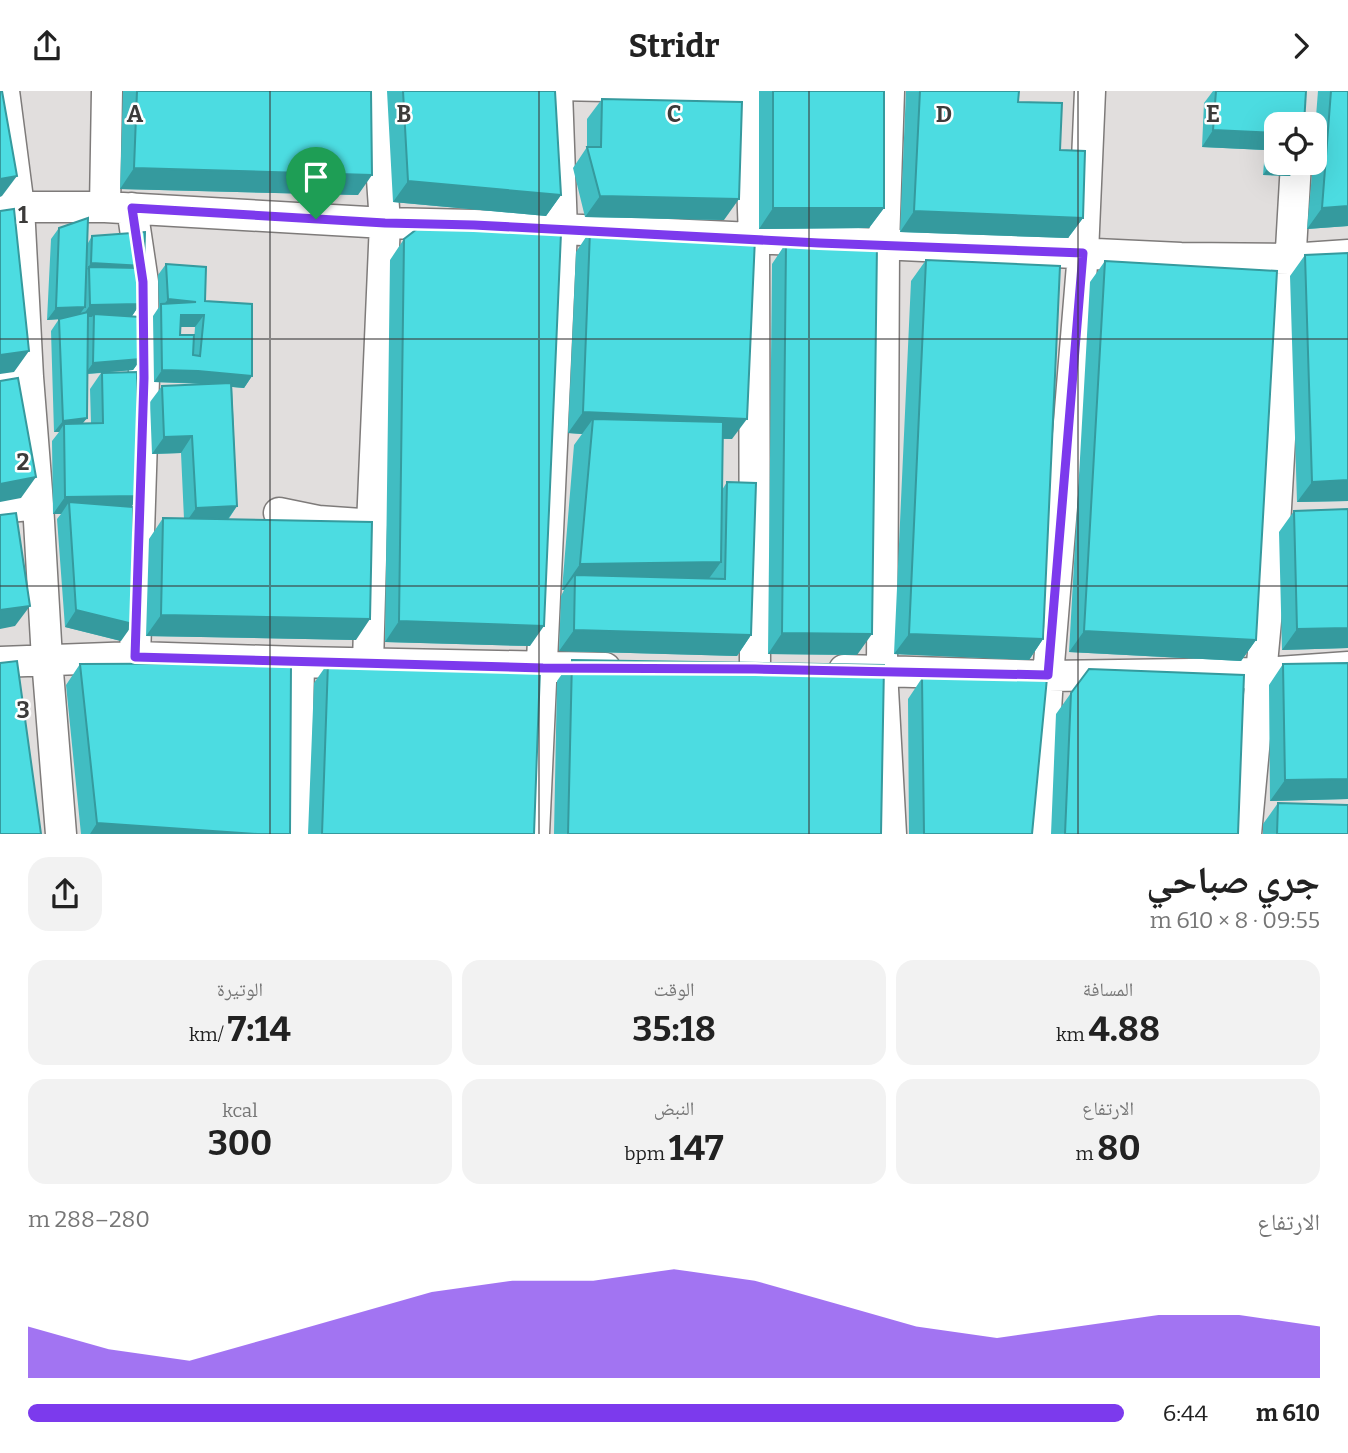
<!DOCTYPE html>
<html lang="ar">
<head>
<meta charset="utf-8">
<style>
	:root { --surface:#fff; --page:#f2f2f2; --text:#222; --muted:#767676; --accent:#7c3aed }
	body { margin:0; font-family:Bitter,"Noto Naskh Arabic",serif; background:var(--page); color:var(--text); direction:rtl; height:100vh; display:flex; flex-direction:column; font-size:26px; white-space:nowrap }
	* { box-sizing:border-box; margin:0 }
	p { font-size:23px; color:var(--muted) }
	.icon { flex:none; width:38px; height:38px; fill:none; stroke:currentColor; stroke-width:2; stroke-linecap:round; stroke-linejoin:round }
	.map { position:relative; height:743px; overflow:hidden; direction:ltr }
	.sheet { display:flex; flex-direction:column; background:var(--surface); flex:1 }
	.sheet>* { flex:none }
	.controls { position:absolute; left:1264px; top:21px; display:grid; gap:14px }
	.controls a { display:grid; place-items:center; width:63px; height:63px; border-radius:14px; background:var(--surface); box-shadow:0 7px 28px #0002; font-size:35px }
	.pin { position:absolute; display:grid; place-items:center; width:60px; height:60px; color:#fff; margin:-72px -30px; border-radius:50% 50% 50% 0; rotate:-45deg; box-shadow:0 0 7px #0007 }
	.pin .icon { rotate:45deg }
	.round { display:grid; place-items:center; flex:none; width:74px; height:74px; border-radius:21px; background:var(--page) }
	.head { display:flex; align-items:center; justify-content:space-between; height:119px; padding:0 28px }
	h1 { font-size:38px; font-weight:700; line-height:52px }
	.figures { display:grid; grid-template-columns:repeat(3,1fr); gap:10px; height:119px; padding:7px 28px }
	.figures div { display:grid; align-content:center; border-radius:18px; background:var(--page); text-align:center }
	.figures b { font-size:35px; font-weight:700 }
	.figures small { font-size:19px; font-weight:400 }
	.figures p { font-size:19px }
	.chart { height:196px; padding:14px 28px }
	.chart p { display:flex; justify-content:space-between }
	.chart svg { width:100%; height:126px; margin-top:7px; fill:var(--accent); opacity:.7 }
	ul { padding:0 28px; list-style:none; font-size:23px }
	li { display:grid; grid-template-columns:112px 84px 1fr; align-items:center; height:52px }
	li i { height:18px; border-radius:9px; background:var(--accent) }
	header { display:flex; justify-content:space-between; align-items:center; height:91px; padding:0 28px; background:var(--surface); font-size:32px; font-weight:700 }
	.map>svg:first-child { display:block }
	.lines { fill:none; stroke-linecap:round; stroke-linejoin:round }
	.lane-casing { stroke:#7e7b7a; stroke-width:19 }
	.street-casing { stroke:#7e7b7a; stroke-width:33 }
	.lane { stroke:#fff; stroke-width:16 }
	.street { stroke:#fff; stroke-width:30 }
	.wall { fill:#41bdc2; fill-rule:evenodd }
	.shaded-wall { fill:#359a9e }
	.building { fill:#4cdce1; stroke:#359a9e; stroke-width:2; fill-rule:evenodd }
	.route-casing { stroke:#fff; stroke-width:14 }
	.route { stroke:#7c3aed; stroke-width:9 }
	.grid { fill:none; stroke:#3c3b3a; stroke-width:2; stroke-opacity:0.55 }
	.grid-label { font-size:23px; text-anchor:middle; font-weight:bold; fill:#3c3b3a; stroke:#fff; stroke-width:5; stroke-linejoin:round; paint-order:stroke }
</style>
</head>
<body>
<header><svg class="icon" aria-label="forward" viewBox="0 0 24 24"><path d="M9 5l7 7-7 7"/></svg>Stridr<svg class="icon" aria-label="share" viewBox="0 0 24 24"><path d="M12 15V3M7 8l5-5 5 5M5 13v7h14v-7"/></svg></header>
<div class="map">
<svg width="1348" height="743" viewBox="0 0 1348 743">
	<rect width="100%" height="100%" fill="#e1dedd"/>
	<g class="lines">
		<defs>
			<path id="lane" d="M557,1l192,4"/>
			<path id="street" d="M4,0l15,116 9,170 10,127 9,155 14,175
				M749,0l5,148 1,430
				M889,0l-5,154 -2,426 9,163
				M105,116l2,-116
				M132,117l11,74 1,96 -9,279
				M0,119l19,-3h86l280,16 89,2 707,33 109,1 58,-4
				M0,290l28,-4
				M0,417l38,-4
				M279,422l39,8 43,3
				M0,571l135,-5 164,5 306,6
				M368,572l4,-138 13,-302 -9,-132
				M844,579l204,6 214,-3 86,-6
				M296,743l3,-172
				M534,743l28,-604 -5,-139
				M1039,743l9,-158 35,-423 7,-162
				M1246,743l29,-309 21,-362"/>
		</defs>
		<use href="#lane" class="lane-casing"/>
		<use href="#street" class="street-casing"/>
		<use href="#lane" class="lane"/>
		<use href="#street" class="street"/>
	</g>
	<path class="wall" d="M123,0h248l-13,104 -238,-6z
		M387,0h168l6,104 -15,21 -153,-14z
		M759,0h125v117l-15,20 -110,1z
		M906,0h113l-1,11 42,48 23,68 -15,20 -168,-6z
		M1213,0h93l-30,33v39l14,13 -27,-1 2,-25 -63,-3 2,-44z
		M1318,0h30v135l-41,3 6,-66h1v-21z
		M602,8l122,121 -139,-3 -12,-49 14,-21v-28z
		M59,137l29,15 4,-7 48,36v32l-8,12h-10l19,43 -8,11 -24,2 22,135 -10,134 -56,-14 -8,-108 4,-5h-8l-1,-73 7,-9h-5l-3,-101 8,-12 -12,1 4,-81zM101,282l-11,16 1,35h-9l5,-6v-44z
		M590,140l142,208h-9l-1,51 5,-8 24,153 -14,21 -178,-5 2,-55 3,-6h-2l12,-145 8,-11 -14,-1 8,-181z
		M404,148l126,407 -145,-4 5,-382z
		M786,152l71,412 -89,-1 4,-390z
		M1305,164l43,246 -51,1 -7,-226z
		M926,169l117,379 -14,21 -135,-6 17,-373z
		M1105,170l151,379 -15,21 -172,-9 21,-370z
		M166,173l39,37 47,75 -8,12 -12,-1 5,119 -9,14 128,120 -210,-4 3,-97 14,-21 21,1 -3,-66 -29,1 -2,-52 12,-16 40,-2 -48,-2 -1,-66 6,-9 -1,-32zM180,236h15l-1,14 -14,-6z
		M1348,418v139l-66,2 -3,-118 15,-21z
		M572,569l309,174h-327l3,-153z
		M328,572l206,171h-226l6,-151z
		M1348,572v136l-78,2 -1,-116 14,-21z
		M80,573l210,170h-209l-15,-149z
		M922,587l110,156h-123l-1,-135z
		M1071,602l167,141h-187l5,-120z
		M1278,712l70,31h-85v-10z"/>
	<path class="shaded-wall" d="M1213,39l63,3v1l-11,16 -63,-3z
		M1275,67h1v5h24l-10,13 -27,-1z
		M134,77l238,7 -14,20 -238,-6z
		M17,85l-15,20 -2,1v-18z
		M408,90l153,14 -15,21 -153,-14z
		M600,105l139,3 -15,21 -139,-3z
		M1348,115v20l-41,3 15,-21z
		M773,117h111l-15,20 -110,1z
		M914,120l169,7 -15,20 -168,-6z
		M91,172l53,3 -8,12 -47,-11 -6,8z
		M168,208l28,3 -35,7z
		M140,213l-8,12 -38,1v-3l-2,3h-10l8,-12z
		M85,216l-8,11 -30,2 9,-12z
		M181,224h23l-9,12h-22z
		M29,260l-15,21 -14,2v-19z
		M141,268l-8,11 -48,4 8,-11z
		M162,279l36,1 54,5 -8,12 -54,-5 -36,-1z
		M583,321l164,7 -15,20 -141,-5 2,-15 -11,15 -14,-1z
		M87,327l-9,11 -14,-5 -5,8h-5l9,-11z
		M192,345l-11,17 -29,1 12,-17z
		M36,386l-15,21 -21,4v-18z
		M1348,389v21l-51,1 15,-20z
		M139,405l-11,16 -59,-10 -8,12h-8l12,-17z
		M237,415l-12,17 -41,2 12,-17z
		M721,471l-19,26 -127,-13 -11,15h-2l18,-26z
		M30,515l-15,20 -15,3v-19z
		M76,519l57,14 -12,17 -56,-14z
		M161,524l209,4 -14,21 -210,-4z
		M399,530l145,5 -14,20 -145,-4z
		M1348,537v20l-66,2 15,-21z
		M574,539l177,5 -14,21 -178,-5z
		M1084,540l172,9 -15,21 -172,-9z
		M782,542l90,1 -15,21 -89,-1z
		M909,543l134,5 -14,21 -135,-6z
		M1348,688v20l-78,2 15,-21z
		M97,732l160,11h-167z"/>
	<path class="building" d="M0,0h2l15,85 -17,3z
		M137,0h234l1,84 -238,-7z
		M403,0h152l6,104 -153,-14z
		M773,0h111v117h-111z
		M920,0h99l-1,11 44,1 -2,47 25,1 -2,67 -169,-7z
		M1216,0h90l-2,33h-28v9l-63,-3z
		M1331,0h17v115l-26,2z
		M602,8l140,3 -3,97 -139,-3 -13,-49h14z
		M14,118l15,142 -29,4v-144z
		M88,127l-3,89 -29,1 3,-80z
		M426,131l135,11 -17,393 -145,-5 5,-382z
		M590,140l165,7 -8,181 -164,-7z
		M145,141l-1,34 -53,-3 1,-27z
		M786,152l91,1 -5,390 -90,-1z
		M1348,162v227l-36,2 -7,-227z
		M926,169l134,6 -17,373 -134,-5z
		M1105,170l172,10 -21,369 -172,-9z
		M166,173l40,3 -1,34 47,3v72l-54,-5 -36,-1 -1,-66 35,-2 -28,-3zM181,224h23l-4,41 -7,-1 1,-20h-14z
		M89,176l51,1v36l-50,1z
		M88,221l-1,106 -24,3 -4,-102z
		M94,223l46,3 1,42 -48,4z
		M137,281l2,124 -74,1 -1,-73 39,-1 -1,-50z
		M18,287l18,99 -36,7v-103z
		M231,292l6,123 -41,2 -4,-72 -28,1 -2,-51z
		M593,328l130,3 -2,140 -141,2z
		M727,391l29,1 -5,152 -177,-5 1,-55 150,4z
		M69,411l64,5v117l-57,-14z
		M1348,418v119l-51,1 -3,-118z
		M16,422l14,93 -30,4v-95z
		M163,427l209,4 -2,97 -209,-4z
		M572,569l312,5 -3,169h-313z
		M17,570l24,173h-41v-171z
		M291,572l-1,171h-33l-160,-11 -17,-159z
		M328,572l212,7 -6,164h-212z
		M1348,572v116l-63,1 -2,-116z
		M1089,578l155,6 -6,159h-173l6,-141z
		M922,587h125l-15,156h-108z
		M1278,712l70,2v29h-71z"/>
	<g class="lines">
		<defs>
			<path id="route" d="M132,117l253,15 89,2 345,18 264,10 -35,422 -293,-6 -212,-1 -408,-11 9,-279 -1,-96z"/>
		</defs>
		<use href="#route" class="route-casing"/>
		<use href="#route" class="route"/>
	</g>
	<path class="grid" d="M270,0v743M539,0v743M809,0v743M1078,0v743M0,248h1348M0,495h1348"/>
	<g class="grid-label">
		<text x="135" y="31">A</text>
		<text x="404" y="31">B</text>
		<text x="674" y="31">C</text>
		<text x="944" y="31">D</text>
		<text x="1213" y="31">E</text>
		<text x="23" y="132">1</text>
		<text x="23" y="379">2</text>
		<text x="23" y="627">3</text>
	</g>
</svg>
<div class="controls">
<a><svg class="icon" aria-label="locate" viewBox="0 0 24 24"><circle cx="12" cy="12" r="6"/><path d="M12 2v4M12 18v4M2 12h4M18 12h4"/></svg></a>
</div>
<div class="pin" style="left:316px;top:128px;background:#1e9e55"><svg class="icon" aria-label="arrive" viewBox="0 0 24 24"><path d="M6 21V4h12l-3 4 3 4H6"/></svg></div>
</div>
<section class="sheet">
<div class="head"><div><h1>جري صباحي</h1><p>09:55 · 8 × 610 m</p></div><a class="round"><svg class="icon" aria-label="share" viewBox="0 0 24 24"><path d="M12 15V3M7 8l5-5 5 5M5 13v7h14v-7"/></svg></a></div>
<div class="figures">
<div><p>المسافة</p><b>4.88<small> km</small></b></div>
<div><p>الوقت</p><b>35:18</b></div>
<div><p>الوتيرة</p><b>7:14<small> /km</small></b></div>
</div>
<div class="figures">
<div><p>الارتفاع</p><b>80<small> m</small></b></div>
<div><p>النبض</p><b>147<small> bpm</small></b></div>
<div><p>kcal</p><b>300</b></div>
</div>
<div class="chart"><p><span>الارتفاع</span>280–288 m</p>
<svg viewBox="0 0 160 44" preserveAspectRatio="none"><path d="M0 44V26L10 34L20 38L30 30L40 22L50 14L60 10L70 10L80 6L90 10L100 18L110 26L120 30L130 26L140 22L150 22L160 26V44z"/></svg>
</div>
<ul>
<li><b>610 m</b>6:44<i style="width:100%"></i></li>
</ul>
</section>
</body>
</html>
